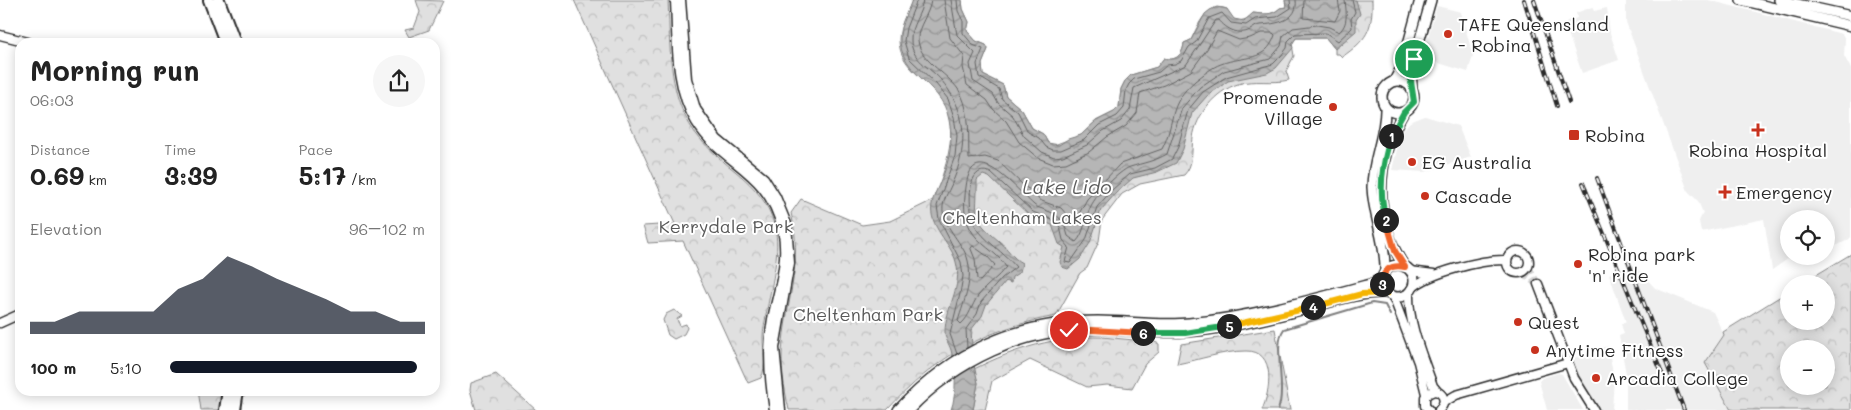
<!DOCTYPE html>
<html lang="en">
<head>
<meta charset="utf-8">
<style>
	:root { --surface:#fff; --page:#f6f6f6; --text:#222; --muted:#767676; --accent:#111827 }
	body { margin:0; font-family:Mali,sans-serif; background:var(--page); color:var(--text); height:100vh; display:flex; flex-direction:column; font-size:19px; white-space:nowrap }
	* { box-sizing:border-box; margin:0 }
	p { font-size:16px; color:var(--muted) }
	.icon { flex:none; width:28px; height:28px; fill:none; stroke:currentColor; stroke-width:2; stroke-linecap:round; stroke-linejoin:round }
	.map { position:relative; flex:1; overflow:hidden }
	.details { position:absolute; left:15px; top:38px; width:425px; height:358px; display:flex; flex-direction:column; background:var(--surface); border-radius:15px; box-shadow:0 2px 12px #0003 }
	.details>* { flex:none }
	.buttons { position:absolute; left:1780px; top:210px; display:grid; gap:10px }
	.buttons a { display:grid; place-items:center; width:55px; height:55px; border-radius:50%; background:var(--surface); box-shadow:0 2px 12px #0003; font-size:25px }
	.pin { position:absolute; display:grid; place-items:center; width:42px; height:42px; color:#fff; margin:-21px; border:2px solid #fff; border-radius:50%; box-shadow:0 1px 5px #0007 }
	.km { position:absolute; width:25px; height:25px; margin:-12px; border-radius:50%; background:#222; color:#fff; font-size:14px; line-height:25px; text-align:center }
	.round { display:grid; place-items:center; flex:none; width:52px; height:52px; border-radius:26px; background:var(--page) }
	.summary { display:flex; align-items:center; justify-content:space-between; height:85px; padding:0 15px }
	h1 { font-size:28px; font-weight:700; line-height:38px }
	.stats { display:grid; grid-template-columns:repeat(3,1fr); gap:8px; height:85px; padding:5px 15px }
	.stats div { display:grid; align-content:center }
	.stats b { font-size:25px; font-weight:700 }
	.stats small { font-size:14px; font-weight:400 }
	.stats p { font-size:14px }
	.chart { height:140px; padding:10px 15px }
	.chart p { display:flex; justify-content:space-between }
	.chart svg { width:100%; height:90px; margin-top:5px; fill:var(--accent); opacity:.7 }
	ul { padding:0 15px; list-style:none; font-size:16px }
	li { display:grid; grid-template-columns:80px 60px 1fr; align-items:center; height:38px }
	li i { height:12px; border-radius:6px; background:var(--accent) }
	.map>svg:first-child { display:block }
	.built { fill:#efefef }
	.park { fill:url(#park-crowns); stroke:#868686; fill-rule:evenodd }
	.water { fill:url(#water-waves); stroke:#7e7e7e }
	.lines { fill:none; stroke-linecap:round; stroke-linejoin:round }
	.shore { stroke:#636363; stroke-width:1 }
	.stream { stroke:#7e7e7e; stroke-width:2 }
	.tertiary-tunnel { stroke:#d5d5d5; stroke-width:8; stroke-dasharray:8 4; stroke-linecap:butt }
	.tertiary-casing { stroke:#2b2b2b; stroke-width:11 }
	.secondary-casing { stroke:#2b2b2b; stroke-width:12 }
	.primary-casing { stroke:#2b2b2b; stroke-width:14 }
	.tertiary { stroke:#fff; stroke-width:8 }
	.secondary { stroke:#fff; stroke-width:9 }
	.primary { stroke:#fff; stroke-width:10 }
	.rail-casing { stroke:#2b2b2b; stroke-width:4 }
	.rail { stroke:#fff; stroke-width:2; stroke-dasharray:5.5; stroke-linecap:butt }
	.split-1-casing { stroke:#fff; stroke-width:10 }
	.split-2-casing { stroke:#fff; stroke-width:10 }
	.split-3-casing { stroke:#fff; stroke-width:10 }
	.split-4-casing { stroke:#fff; stroke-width:10 }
	.split-5-casing { stroke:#fff; stroke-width:10 }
	.split-6-casing { stroke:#fff; stroke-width:10 }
	.split-7-casing { stroke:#fff; stroke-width:10 }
	.split-1 { stroke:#22a559; stroke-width:6 }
	.split-2 { stroke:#22a559; stroke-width:6 }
	.split-3 { stroke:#f0652b; stroke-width:6 }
	.split-4 { stroke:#f5b400; stroke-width:6 }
	.split-5 { stroke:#f5b400; stroke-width:6 }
	.split-6 { stroke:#22a559; stroke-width:6 }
	.split-7 { stroke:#f0652b; stroke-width:6 }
	.poi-dot { fill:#c8321e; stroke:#fff; stroke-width:2 }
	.labels { text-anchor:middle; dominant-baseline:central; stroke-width:4; stroke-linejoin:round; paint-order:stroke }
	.poi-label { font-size:18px; fill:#2b2b2b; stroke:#fff; text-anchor:start }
	.park-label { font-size:18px; fill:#585858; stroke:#fff }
	.water-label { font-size:19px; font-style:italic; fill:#5c5c5c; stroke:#fff }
</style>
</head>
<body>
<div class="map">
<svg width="1851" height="410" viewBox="0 0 1851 410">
	<defs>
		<pattern id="park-crowns" width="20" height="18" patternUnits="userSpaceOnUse" patternTransform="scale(1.25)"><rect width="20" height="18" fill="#e0e0e0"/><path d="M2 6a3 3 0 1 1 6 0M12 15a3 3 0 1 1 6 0" fill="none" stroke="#c0c0c0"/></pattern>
		<pattern id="water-waves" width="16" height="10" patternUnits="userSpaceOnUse" patternTransform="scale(1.25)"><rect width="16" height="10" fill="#b6b6b6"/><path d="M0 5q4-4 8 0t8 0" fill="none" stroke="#949494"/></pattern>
	</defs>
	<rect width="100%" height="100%" fill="#fff"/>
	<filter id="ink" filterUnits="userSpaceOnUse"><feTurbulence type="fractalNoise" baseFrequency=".02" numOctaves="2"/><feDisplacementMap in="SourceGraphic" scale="10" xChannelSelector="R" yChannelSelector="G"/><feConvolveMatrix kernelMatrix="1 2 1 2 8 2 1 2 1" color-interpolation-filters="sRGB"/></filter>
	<g filter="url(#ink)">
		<path class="built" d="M1626,0h82l134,34 3,5 -1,17 7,13v168l-3,3 -10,5 -12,-1v-25h-37v37h3l-20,14 -8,-51 -63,13 -2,-11 4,-8 -5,-12 -10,-10 -62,-169z
			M1437,6l24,6 12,44 -5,16 -46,-14z
			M1592,7l2,4 13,-3 3,25 9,27 -37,13 -17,-48 2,-4 10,-3 -1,-5z
			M1425,116l33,10 13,31 -46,15 -33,-2 9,-38 9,-10z
			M1634,265l21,23 58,24 11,23 -19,29 26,46h-105v-36l-7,-38 5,-2 -3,-10 5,-2 -17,-48z
			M1608,346l6,33 -2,31h-12l-21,-33 -8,-18z
			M1558,373l4,1 21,36h-36l-8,-29 3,-3z"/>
		<path class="park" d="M416,0l27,1 -14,29 -20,7 -4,-7 9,-2 6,-16z
			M574,0h94c2,37 0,82 17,116 11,23 30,39 50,55 57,46 43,81 31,144 -1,7 -3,15 -3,22 0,13 4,29 -2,41l-13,5 -65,-142 -35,2 -5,-17 32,-2z
			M912,0h50l1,9 6,13 -2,9 9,10 10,4 2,4 -6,15 1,11 20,10 3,11 16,14 10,18 11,6 5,9 6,2 27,-10 15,-14 18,-9 5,-5 2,-18 4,-8 6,-6 26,-8 7,-9c11,4 19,-3 20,-15l7,-3c7,-15 16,-39 36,-31 4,14 17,15 26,4 10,1 19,3 27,-5l6,-1 -1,-7h87c1,31 -6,40 -30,57l-3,-3h-4v-5l-9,-11h-30l-4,6 2,12 -8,15 3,9c-17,4 -35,-1 -51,4 -23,7 -42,31 -45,54 -2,14 1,27 -9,37l-44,9 -18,10 -20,26 -3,21 -12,27 -7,5 -24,43c-73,13 -120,41 -169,94h-98c-5,-23 -9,-45 -6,-68 5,-47 20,-82 8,-129l10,-14 61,26 28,-4 43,-21c15,-37 32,-83 -3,-114 -14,-13 -31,-25 -31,-46 0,-15 9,-27 13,-40z
			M1851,254v156h-120l-26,-47 19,-28 -1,-3 66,-41v30h37v-37h-25zM1789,349h37v37h-37z
			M674,310l8,6 -5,3 3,7 6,-2 1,4 -3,6 -10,5 -6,-4 -5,-15 3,-6z
			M1275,329l15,81h-28c8,-18 15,-60 -16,-59 -23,0 -47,9 -69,13l4,-20z
			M1102,337l53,5 4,2v8l-14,12 -13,24 -25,-3 -20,2 -57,-27 -38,21 -7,29h-12l5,-27 -4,-14c42,-21 82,-33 128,-32z
			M496,374l40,36h-60l-6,-20 1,-7z
			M198,390h25l-3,20h-19z"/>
		<path class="water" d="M912,0h50l1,9 6,13 -2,9 9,10 10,4 2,4 -6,15 1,11 20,10 3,11 16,14 10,18 11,6 5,9 11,2 9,-6 13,-4 15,-14 18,-9 5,-5 2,-18 4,-8 6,-6 26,-8 7,-9c11,4 19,-3 20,-15l7,-3 14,-26 5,-4 7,-3 10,2 7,10 10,2 9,-8c10,1 19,3 27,-5l6,-1 -1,-7h71l4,14 -4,6v11l-21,18 -9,-11h-30l-4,6 1,4 -17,20 -9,5 -39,8 -21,15 -15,17 -9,36 -7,14 -19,9 -24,6 -17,15 -15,17 -11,33 -10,16 -12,10 -6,-2 -2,-5 4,-15 -5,-3 -7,-19 -21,-8 -42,-40 -6,-2 -6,5c1,36 -8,36 22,61 9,7 13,17 23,22l-2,9 -8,5 -1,6 -5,-2 -20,24 -4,11 -11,14 2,31 5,22 -5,27h-22c6,-17 5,-42 0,-60 -2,-6 -6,-11 -6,-18 0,-24 18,-45 11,-70 -5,-20 -28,-35 -24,-58 1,-7 5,-15 8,-21 9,-21 14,-40 9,-63 -7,-40 -57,-47 -48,-92 2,-10 8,-19 11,-28z"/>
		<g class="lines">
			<path class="shore" d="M917,0l-11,28 -2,13 5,17 27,26 12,15 6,18 3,19 -2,20 -18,50 2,13 22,43 2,14 -3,18 -10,40 7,20
				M923,0c-1,14 -13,25 -12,40 0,20 19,27 31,41 8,10 14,20 18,33 6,23 2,46 -7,67 -3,8 -9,17 -10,25 -2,18 18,35 24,51 7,22 -3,44 -9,64l3,3c9,-8 10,-18 17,-28 8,-11 20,-18 28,-29 -9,-16 -28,-22 -36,-39 -7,-13 -6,-26 -4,-41 6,-53 52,4 68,18 3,3 7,3 11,5 15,5 19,11 23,26l8,6c9,-9 9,-25 15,-36 5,-11 28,-35 39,-39 13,-4 25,-6 37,-13l15,-46 18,-21 24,-16 46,-12 11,-13 2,-10 10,-8 24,-3 12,2 10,5c10,-8 7,-21 6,-32
				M931,0c-1,14 -14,26 -13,40 2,23 33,34 43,54 10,22 7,42 8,65l16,-2 13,4 27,26 9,5 5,8 22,8 13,15 13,-24 33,-35 42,-15c14,-27 5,-44 33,-68 8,-6 17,-14 26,-17 23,-9 45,-1 54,-29l-2,-2h-12l-11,5 -11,2 -22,-9 -10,18 -16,22 -27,14 -24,8 -3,20 -11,13 -19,11 -18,15 -23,11 -13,1 -15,-6 -19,-16 -13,-21 -13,-12 -6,-9 -20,-15 -4,-18 1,-11 -14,-18 -6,-38
				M951,0l6,35 18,18 -5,11 3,17 20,13 5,9 15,13 11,20 18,16 12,5 9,-1 24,-11 16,-14 18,-10 9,-11 4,-22 52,-23 30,-45h3c7,9 20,16 31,10 4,-2 6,-5 10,-5 16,-1 39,-4 36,-25
				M957,0l1,11 5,10v12l10,12 10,4 -6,15 2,13 20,12 3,10 16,13 10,20 11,6 7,9 7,3h8l23,-10 15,-15 18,-9 7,-8 2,-18 3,-6 5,-5 25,-7 8,-7 8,-1 6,-3 8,-14 7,-5 13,-24 13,-5 9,10 15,2 9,-6 22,-2 14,-9 -1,-8
				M1304,0l-1,18 32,3 5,-10 -2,-11
				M973,246l14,10 8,9 -15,16 -3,-2 -2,-20 -4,-10z
				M967,348l-1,-19 11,-15 4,-12 21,-24 14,-11c-10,-13 -34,-28 -41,-42 -7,-14 -10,-64 16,-52l42,39 22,9 5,6 3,13 6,7 -4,15 5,1 16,-23 11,-33 16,-18 17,-15 25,-6 17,-9 6,-12 10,-37 15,-18 23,-15 47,-13 8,-8 6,-8 1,-7 7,-7 31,-1 12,8 14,-13 -1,-9 4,-7 -3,-12"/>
			<path class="stream" d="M1278,410c9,-23 -6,-65 6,-81l88,-26 13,2 5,10"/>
			<path class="tertiary-tunnel" d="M1528,267l7,13
				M1522,273l16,11"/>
			<defs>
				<path id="tertiary" d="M675,0c2,40 -1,87 21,122 28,45 72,47 86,107 7,31 -4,61 -10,90 -5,30 -3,61 2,91
					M681,0l6,79 9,30 21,30 47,39 12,19 11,27 3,39 -15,85 6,62
					M0,35l28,7
					M1507 262a11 11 0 1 1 22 0a11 11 0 1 1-22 0Z
					M1410,271l24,3
					M1538,284l36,94 20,32
					M1411,289c17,-16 72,-30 96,-29
					M1409,292c-1,32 14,65 24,94l5,6
					M1393,296l25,66 8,32
					M0,323l20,-9
					M1444,402l12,-7 112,-32
					M1429,410l-4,-4v-9c10,-14 27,1 14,13"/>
				<path id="secondary" d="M1741,0l110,26
					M1779,0l72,16
					M1382 97a16 16 0 1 1 32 0a16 16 0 1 1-32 0Z
					M1394,81l8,-15 18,-66
					M1412,87l-1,-17 20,-70
					M1385,107c1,28 -13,52 -13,80 1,29 14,55 13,84
					M1404,112c-29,48 -31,108 1,155
					M1382 281a16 16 0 1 1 32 0a16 16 0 1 1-32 0Z
					M898,410c55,-59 118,-89 200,-89 31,0 61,5 91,2 61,-6 122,-23 181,-39l12,-6
					M909,410c47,-49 114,-81 183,-81 42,1 77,7 121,0 31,-5 62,-12 92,-20 27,-7 54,-17 82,-16"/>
				<path id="primary" d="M209,0l16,42
					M219,0l16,42
					M225,410l3,-20
					M235,410l3,-20"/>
			</defs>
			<use href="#tertiary" class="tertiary-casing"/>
			<use href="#secondary" class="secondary-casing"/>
			<use href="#primary" class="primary-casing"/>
			<use href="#tertiary" class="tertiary"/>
			<use href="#secondary" class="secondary"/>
			<use href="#primary" class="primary"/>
			<defs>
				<path id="rail" d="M1524,0l33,106
					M1534,0l35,102
					M1597,178l87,232
					M1583,183l80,193"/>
			</defs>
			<use href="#rail" class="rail-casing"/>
			<use href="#rail" class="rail"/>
		</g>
	</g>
	<g class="lines" filter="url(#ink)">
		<defs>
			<path id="split-1" d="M1391,136l13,-24 10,-10 -4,-27 4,-16"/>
			<path id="split-2" d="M1386,220c-8,-30 -4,-55 5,-84"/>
			<path id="split-3" d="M1382,284c0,-15 10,-20 23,-17l-10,-16 -9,-31"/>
			<path id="split-4" d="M1313,307l49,-13 25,-1 -5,-9"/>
			<path id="split-5" d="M1229,326l84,-19"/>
			<path id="split-6" d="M1143,333h42l44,-7"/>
			<path id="split-7" d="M1069,330h23l51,3"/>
		</defs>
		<use href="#split-1" class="split-1-casing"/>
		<use href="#split-2" class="split-2-casing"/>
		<use href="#split-3" class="split-3-casing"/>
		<use href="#split-4" class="split-4-casing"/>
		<use href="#split-5" class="split-5-casing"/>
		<use href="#split-6" class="split-6-casing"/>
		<use href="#split-7" class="split-7-casing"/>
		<use href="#split-1" class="split-1"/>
		<use href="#split-2" class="split-2"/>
		<use href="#split-3" class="split-3"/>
		<use href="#split-4" class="split-4"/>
		<use href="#split-5" class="split-5"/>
		<use href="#split-6" class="split-6"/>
		<use href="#split-7" class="split-7"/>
	</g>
	<g class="poi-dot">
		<circle cx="1448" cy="34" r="5"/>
		<circle cx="1333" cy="107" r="5"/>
		<path d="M1755.5 122.5h5v5h5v5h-5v5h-5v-5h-5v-5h5z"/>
		<rect x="1568" y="129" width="12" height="12" rx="2.5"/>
		<circle cx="1412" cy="162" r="5"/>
		<path d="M1722.5 184.5h5v5h5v5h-5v5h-5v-5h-5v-5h5z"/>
		<circle cx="1425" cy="196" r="5"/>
		<circle cx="1578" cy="264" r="5"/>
		<circle cx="1518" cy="322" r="5"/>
		<circle cx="1535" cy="350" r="5"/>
		<circle cx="1596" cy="378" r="5"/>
	</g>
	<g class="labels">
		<g class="poi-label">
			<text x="1458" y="24">TAFE Queensland<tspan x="1458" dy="21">- Robina</tspan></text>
			<text x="1323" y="97" text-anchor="end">Promenade<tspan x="1323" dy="21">Village</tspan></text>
			<text x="1585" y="135">Robina</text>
			<text x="1758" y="150" text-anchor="middle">Robina Hospital</text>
			<text x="1422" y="162">EG Australia</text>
			<text x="1736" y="192">Emergency</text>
			<text x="1435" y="196">Cascade</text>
			<text x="1588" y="254">Robina park<tspan x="1588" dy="21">'n' ride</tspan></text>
			<text x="1528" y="322">Quest</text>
			<text x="1545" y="350">Anytime Fitness</text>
			<text x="1606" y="378">Arcadia College</text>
		</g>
		<g class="park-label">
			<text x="1022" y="217">Cheltenham Lakes</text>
			<text x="726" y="226">Kerrydale Park</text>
			<text x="868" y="314">Cheltenham Park</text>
		</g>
		<g class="water-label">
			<text x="1067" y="186">Lake Lido</text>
		</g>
	</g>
</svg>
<div class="buttons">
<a><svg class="icon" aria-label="locate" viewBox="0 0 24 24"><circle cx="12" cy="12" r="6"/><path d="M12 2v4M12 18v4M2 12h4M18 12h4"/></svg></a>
<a>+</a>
<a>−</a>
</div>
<div class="pin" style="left:1414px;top:59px;background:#1e9e55"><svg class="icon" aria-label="arrive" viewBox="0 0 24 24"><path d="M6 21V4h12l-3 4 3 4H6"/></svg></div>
<div class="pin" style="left:1069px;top:330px;background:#d93025"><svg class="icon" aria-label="check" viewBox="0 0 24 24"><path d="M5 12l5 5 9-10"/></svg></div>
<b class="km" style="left:1391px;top:136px">1</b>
<b class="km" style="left:1386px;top:220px">2</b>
<b class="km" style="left:1382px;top:284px">3</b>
<b class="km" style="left:1313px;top:307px">4</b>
<b class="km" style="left:1229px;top:326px">5</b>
<b class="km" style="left:1143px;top:333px">6</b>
<section class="details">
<div class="summary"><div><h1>Morning run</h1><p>06:03</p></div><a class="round"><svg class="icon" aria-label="share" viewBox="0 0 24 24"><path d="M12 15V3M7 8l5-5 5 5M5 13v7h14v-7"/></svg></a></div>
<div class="stats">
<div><p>Distance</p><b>0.69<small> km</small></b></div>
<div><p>Time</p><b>3:39</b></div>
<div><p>Pace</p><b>5:17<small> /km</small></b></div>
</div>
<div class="chart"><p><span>Elevation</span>96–102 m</p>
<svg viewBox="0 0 160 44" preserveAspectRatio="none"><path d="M0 44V38L10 38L20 33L30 33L40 33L50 33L60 22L70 17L80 6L90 11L100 17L110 22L120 27L130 33L140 33L150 38L160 38V44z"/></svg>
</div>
<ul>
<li><b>100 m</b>5:10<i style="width:97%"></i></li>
</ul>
</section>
</div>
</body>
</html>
